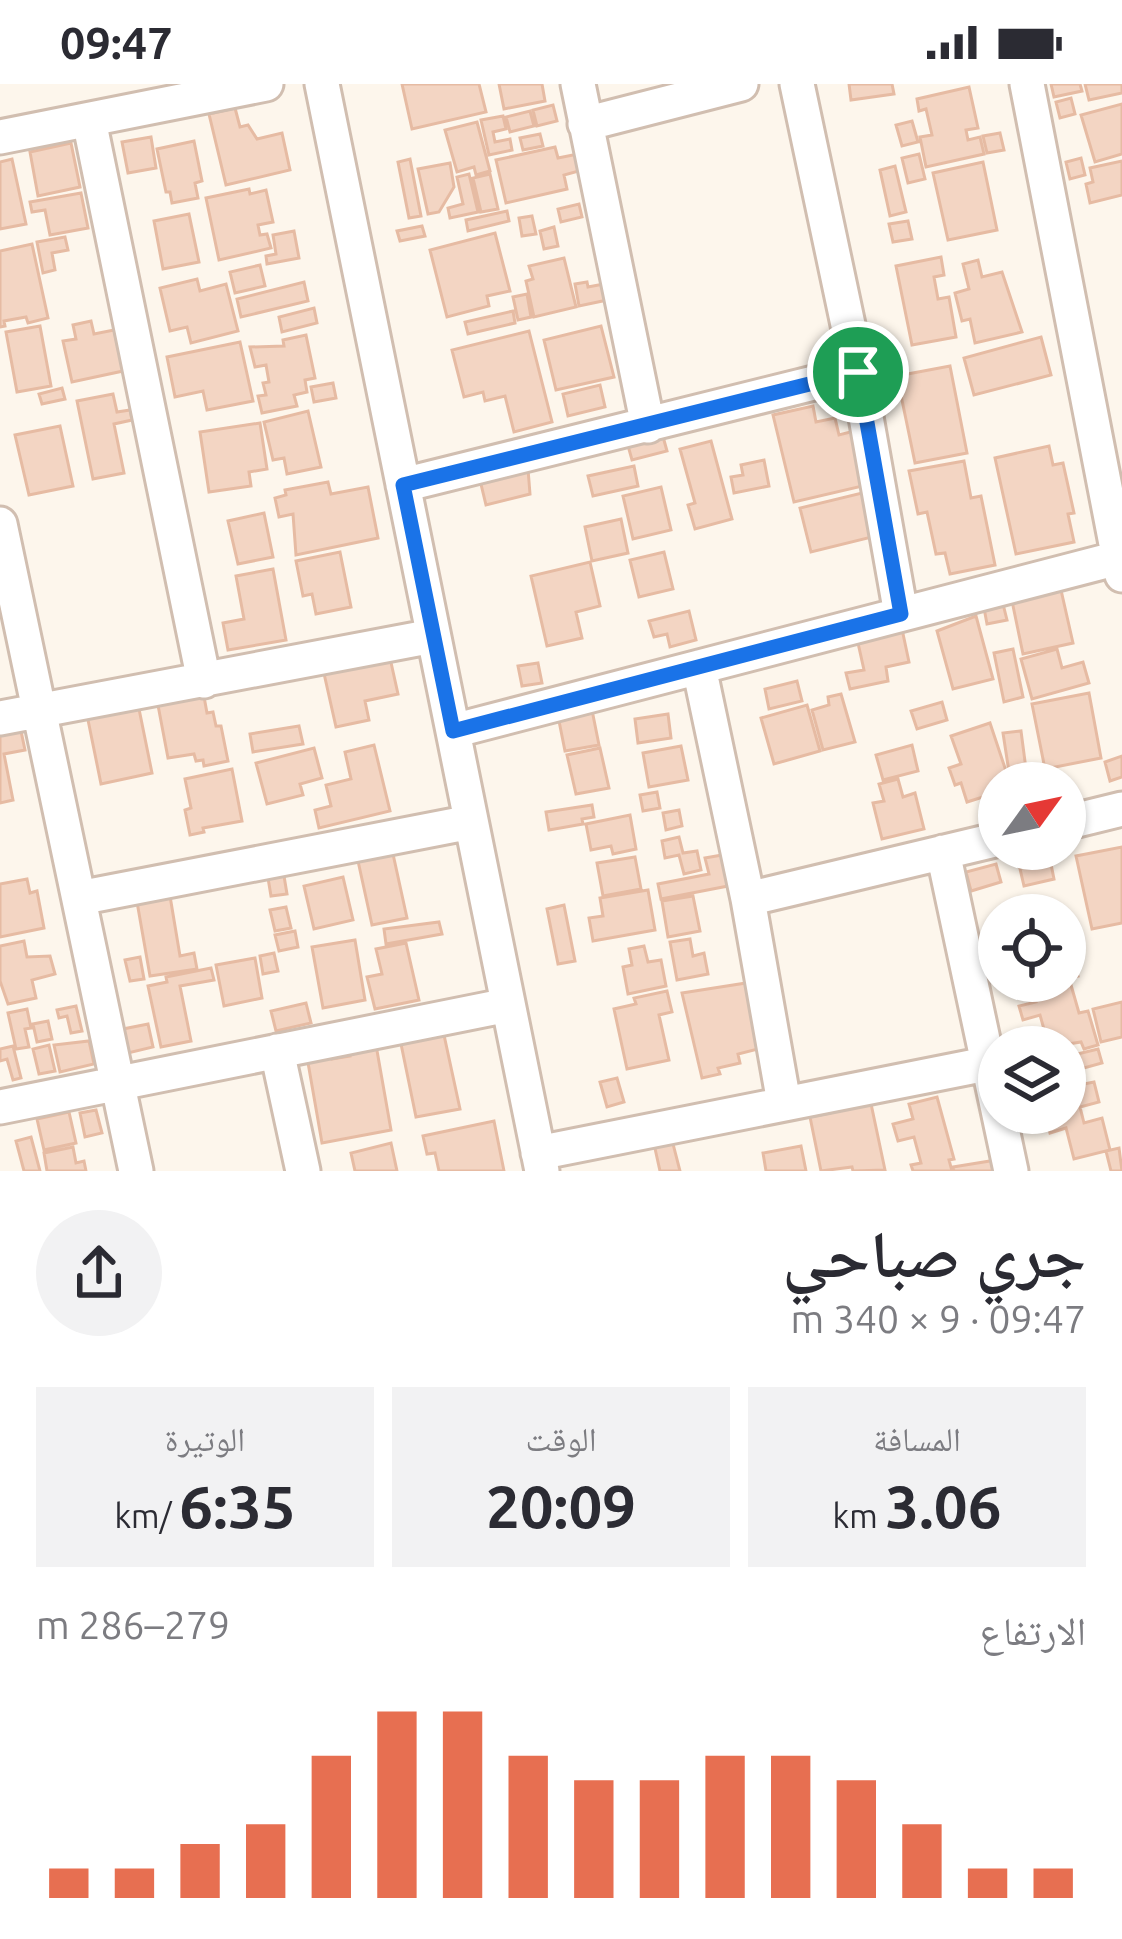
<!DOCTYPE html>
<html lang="ar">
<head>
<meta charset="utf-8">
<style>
	:root { --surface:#fff; --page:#f2f2f3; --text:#2b2b33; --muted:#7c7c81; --accent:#e76f51 }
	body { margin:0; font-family:Ubuntu,"Noto Naskh Arabic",sans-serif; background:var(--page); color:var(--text); direction:rtl; height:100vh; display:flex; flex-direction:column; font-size:45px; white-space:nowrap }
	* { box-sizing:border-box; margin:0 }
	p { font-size:39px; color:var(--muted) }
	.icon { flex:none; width:66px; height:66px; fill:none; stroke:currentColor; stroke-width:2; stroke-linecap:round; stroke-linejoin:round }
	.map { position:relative; height:1087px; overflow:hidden; direction:ltr }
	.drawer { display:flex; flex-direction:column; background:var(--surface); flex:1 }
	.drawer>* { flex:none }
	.needle { width:78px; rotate:57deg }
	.tools { position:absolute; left:978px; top:678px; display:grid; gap:24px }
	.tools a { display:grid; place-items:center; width:108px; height:108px; border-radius:50%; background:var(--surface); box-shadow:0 3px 9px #0004; font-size:60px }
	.pin { position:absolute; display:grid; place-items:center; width:102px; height:102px; color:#fff; margin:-51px; border:6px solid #fff; border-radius:50%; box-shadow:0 3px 12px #0007 }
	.round { display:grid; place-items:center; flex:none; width:126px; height:126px; border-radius:63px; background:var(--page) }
	.head { display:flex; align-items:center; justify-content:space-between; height:204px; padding:0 36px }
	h1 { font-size:66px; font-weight:600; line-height:90px }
	.metrics { display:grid; grid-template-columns:repeat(3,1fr); gap:18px; height:204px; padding:12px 36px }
	.metrics div { display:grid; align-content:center; border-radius:0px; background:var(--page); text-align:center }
	.metrics b { font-size:60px; font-weight:600 }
	.metrics small { font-size:33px; font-weight:400 }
	.metrics p { font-size:33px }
	.chart { height:336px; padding:24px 36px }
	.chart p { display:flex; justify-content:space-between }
	.chart svg { width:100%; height:216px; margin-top:12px; stroke:var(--accent); stroke-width:6 }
	.status { display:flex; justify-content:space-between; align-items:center; height:84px; padding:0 60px; background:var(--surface); direction:ltr }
	.status svg { height:33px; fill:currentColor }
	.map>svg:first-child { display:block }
	.building { fill:#f3d5c3; stroke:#e6bba3; stroke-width:3 }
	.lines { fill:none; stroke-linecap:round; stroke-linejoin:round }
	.street-casing { stroke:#d1beb0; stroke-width:39 }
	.street { stroke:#fff; stroke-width:33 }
	.route-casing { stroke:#fff; stroke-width:24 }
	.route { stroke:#1a73e8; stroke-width:15 }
</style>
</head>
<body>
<div class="status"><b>09:47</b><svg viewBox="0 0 49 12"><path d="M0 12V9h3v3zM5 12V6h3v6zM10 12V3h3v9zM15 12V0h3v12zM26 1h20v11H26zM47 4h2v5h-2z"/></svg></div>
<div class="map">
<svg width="1122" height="1087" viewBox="0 0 1122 1087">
	<rect width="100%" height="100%" fill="#fdf6ec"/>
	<path class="building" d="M402,0h77l7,28 -74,17z
		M499,0h43l3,17 -41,8z
		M849,0h43l2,10 -43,6z
		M1051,0h29l2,7 -28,6z
		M1085,0h37v9l-33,7z
		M969,3l9,41 -12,2 2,10 12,-3 4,17 -58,13 -6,-30 12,-2 -6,-26 -7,2 -2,-12z
		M1071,14l4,16 -15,4 -4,-16z
		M1122,20v50l-27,8 -14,-47z
		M553,21l4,16 -20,5 -4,-16z
		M235,24l5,19 8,-2 9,14 25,-6 8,37 -64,15 -17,-71z
		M530,27l4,15 -24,6 -4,-15z
		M503,32l3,13 -13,3 2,10 15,-3 2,11 -23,5 -8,-35z
		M912,37l6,21 -16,4 -6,-21z
		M477,38l13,49 -14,4 -2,-8 -17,5 -12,-42z
		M1000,49l4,17 -17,3 -4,-17z
		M540,50l3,12 -20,4 -3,-12z
		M151,53l5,31 -28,5 -6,-31z
		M194,57l8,40 -7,2 3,15 -26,5 -2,-11h-4l-9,-43z
		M71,59l9,44 -42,9 -8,-44z
		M555,63l3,11 25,-5 3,16 -22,6 3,14 -61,14 -10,-43z
		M919,70l6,25 -17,4 -6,-25z
		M1081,74l4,17 -15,4 -4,-17z
		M12,75l14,65 -26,5v-67z
		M410,75l11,57 -12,2 -11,-56z
		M1122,77v34l-32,8 -4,-19 7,-2 -3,-14z
		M983,78l14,68 -49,10 -15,-67z
		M450,79l4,24 -15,25 -11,2 -10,-45z
		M895,82l11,46 -16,4 -10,-46z
		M469,90l9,38 -28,6 -2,-10 15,-4 -6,-27z
		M490,90l8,35 -17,3 -8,-34z
		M249,105l1,5 16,-4 7,32 -15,3 2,10 7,-1 4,14 -52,12 -13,-62z
		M81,109l7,35 -38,7 -5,-25 -13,2 -2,-10z
		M579,120l3,13 -21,5 -3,-13z
		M507,127l2,10 -41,10 -2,-11z
		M189,130l10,48 -36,7 -9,-48z
		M532,132l4,18 -14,2 -3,-18z
		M908,137l4,18 -19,3 -4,-18z
		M422,142l3,10 -25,5 -3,-10z
		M554,143l4,19 -14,3 -4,-18z
		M294,147l5,27 -32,6 -1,-8 10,-2 -3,-19z
		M495,149l15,58 -23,5 2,10 -42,11 -17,-67z
		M65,153l3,13 -16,3 3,17 -12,3 -6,-31z
		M32,160l16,74 -20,5 -2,-6 -22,4 1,5 -5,1v-76z
		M941,173l3,18 -10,2 4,22 11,-2 7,40 -44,8 -16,-79z
		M564,174l12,49 -42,10 -8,-36 7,-2 -4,-13z
		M978,176l4,17 20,-5 20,60 -47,11 -5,-24 -8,2 -7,-28 14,-4 -6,-25z
		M260,181l5,21 -30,7 -5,-21z
		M197,195l3,12 26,-7 12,47 -47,12 -4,-16 -17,4 -10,-43z
		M304,198l4,19 -67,16 -4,-18z
		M587,198l1,5 21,-4 3,16 -33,7 -4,-22z
		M527,210l4,23 -13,3 -5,-23z
		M314,224l3,15 -35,9 -3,-15z
		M513,227l2,12 -47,11 -3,-12z
		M91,237l3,13 20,-4 9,41 -51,11 -9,-41 13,-2 -3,-14z
		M40,242l11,60 -34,6 -11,-60z
		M601,242l13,51 -58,13 -12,-50z
		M529,247l23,91 -38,10 -9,-36 -20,5 -2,-9 -19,5 -12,-47z
		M306,251l9,43 -10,2 2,12 -13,3 3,11 -35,7 -4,-17 8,-1 -3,-12 6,-1 -3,-17 -11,2 -5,-20 34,-1 -1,-6z
		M1041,253l10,38 -77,20 -10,-37z
		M240,258l13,59 -46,9 -4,-19 -28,6 -8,-40z
		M950,282l17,87 -52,10 -18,-87z
		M333,299l3,15 -22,4 -3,-15z
		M600,301l5,22 -37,9 -5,-22z
		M62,304l3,11 -23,5 -3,-10z
		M113,310l4,18 13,-2 2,10 -18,4 10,49 -31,6 -16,-78z
		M813,322l3,16 19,-4 4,17 15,-4 13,54 -73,17 -21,-87z
		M308,327l13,56 -34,7 -3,-16 -11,2 -9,-38z
		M260,339l7,46 -18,3 2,14 -42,6 -9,-60z
		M60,342l13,60 -44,9 -14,-60z
		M662,349l5,18 -35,9 -5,-18z
		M711,357l21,78 -37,10 -7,-24 7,-2 -15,-54z
		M1049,362l4,19 10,-2 11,50 -6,1 6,28 -58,12 -21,-96z
		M764,376l5,26 -35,7 -3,-16 12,-2 -2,-10z
		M964,377l7,37 10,-2 14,69 -45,9 -5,-21 -9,1 -9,-42 -9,2 -9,-43z
		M634,382l4,20 -45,10 -5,-20z
		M528,385l2,25 -44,11 -6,-25z
		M328,398l3,12 37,-7 10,51 -82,17 -3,-41 -14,3 -4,-19 11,-3 -1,-5z
		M661,403l10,43 -38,9 -10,-43z
		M862,409l10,44 -61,15 -11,-44z
		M264,429l9,44 -35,7 -10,-43z
		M621,435l7,34 -36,8 -7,-34z
		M340,468l11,55 -35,7 -4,-20 -9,2 -7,-35z
		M664,468l9,37 -34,8 -9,-37z
		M590,478l10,44 -24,6 6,26 -35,8 -16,-70z
		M273,485l13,71 -58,10 -5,-27 21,-4 -8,-43z
		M1061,506l12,53 -50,11 -11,-53z
		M1003,520l4,16 -20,4 -3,-16z
		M689,527l7,29 -26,7 -3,-13 -13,3 -5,-16z
		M976,532l17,63 -40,10 -16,-58z
		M902,545l7,33 -23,5 2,14 -38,8 -4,-16 18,-3 -8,-36z
		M1013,565l10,48 -19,5 -10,-49z
		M1057,565l5,19 21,-6 6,21 -57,16 -11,-40z
		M390,574l8,36 -33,7 4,19 -33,7 -13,-58z
		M538,579l4,20 -20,3 -4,-20z
		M797,597l5,20 -33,8 -4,-20z
		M203,607l4,22 6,-1 3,14h5l7,35 -24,5 -1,-6 -7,1 -2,-7 -26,4 -11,-58z
		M1089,609l12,65 -56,11 -13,-65z
		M841,610l14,48 -32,8 -11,-40 17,-5 -1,-8z
		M942,618l5,18 -30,9 -6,-18z
		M138,620l14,69 -51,11 -14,-69z
		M807,621l13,46 -46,13 -13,-46z
		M592,626l7,35 -34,6 -7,-35z
		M668,630l3,24 -33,5 -3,-24z
		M990,639l20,60h-11v9l-32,10 -6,-19 -6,2 -6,-17 12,-4 -10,-28z
		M299,642l4,18 -50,8 -3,-18z
		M21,647l4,19 -21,4 9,46 -13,3v-68z
		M1021,647l5,38 -17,3 -6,-39z
		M374,661l16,66 -71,17 -4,-18 16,-4 -5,-21 25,-6 -6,-27z
		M912,661l6,26 -35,9 -7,-25z
		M681,662l7,34 -39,7 -6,-34z
		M314,664l8,30 -22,6 3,11 -36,9 -11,-41z
		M600,664l9,40 -33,6 -9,-39z
		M1122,672v21l-12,4 -5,-19z
		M232,685l10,52 -39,7 1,4 -14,3 -5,-25 6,-2 -6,-29z
		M898,695l5,18 12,-4 9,36 -42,10 -9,-36 11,-2 -5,-17z
		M657,708l3,16 -17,3 -3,-16z
		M592,721l2,12 -12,2 1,5 -34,6 -3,-18z
		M679,726l3,16 -16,4 -3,-17z
		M630,731l6,34 -23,5 -2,-8 -20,4 -5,-26z
		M679,753l4,16 14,-2 4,19 -17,4 -5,-19 -14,3 -3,-17z
		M1122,763v76l-30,6 -16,-73z
		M1048,765l6,30 -30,7 -7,-30z
		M393,770l14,64 -35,7 -14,-64z
		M722,771l6,31 -67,13 -3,-15 51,-10 -4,-16z
		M635,773l6,32 -38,7 -6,-33z
		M996,780l5,18 -30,9 -5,-19z
		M283,786l4,24 -16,2 -4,-24z
		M343,793l10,43 -39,9 -10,-43z
		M27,795l3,14 7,-2 7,37 -44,9v-53z
		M648,806l7,40 -62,11 -4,-23 14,-2 -3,-18z
		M170,812l10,60 14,-3 3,16 -47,7 -13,-74z
		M693,812l7,35 -32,6 -6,-36z
		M1047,815l4,15 -33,1 -2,-7z
		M564,821l11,56 -17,3 -11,-55z
		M286,823l5,21 -16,3 -5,-21z
		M439,838l3,12 -56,10 -2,-15z
		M295,847l3,16 -19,4 -4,-16z
		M690,855l3,17 11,-3 4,21 -31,6 -7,-38z
		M355,856l10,60 -42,8 -11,-61z
		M24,857l3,16 23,-1 5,18 -23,6 4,18 -28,6 -8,-23v-35z
		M406,859l13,57 -44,9 -8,-32 15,-3 -6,-25z
		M644,862l4,16 13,-2 5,26 -38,8 -5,-27 9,-2 -3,-16z
		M1072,868l6,24 -9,2 10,35 9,-2 10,34 -14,4 -3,-7 -32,5 -9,-32 -17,5 -4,-14 17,-4 -6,-21h35v-27z
		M274,869l4,18 -15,3 -3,-18z
		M140,873l4,22 -14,2 -5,-21z
		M255,874l7,40 -38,8 -8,-41z
		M211,884l3,12 -34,6 11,55 -30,6 -13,-61 19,-4 -1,-5z
		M746,899l16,65 -24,6 2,9 -22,5 2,6 -18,4 -20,-85z
		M667,907l5,21 -13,3 10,45 -42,9 -13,-60 22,-5 -2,-6z
		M1122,918v35l-21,5 -8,-33z
		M306,919l5,20 -35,8 -5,-20z
		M76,922l6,25 -11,2 -4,-17 -8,2 -2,-8z
		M27,925l4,19 -6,1 4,18 -13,2 -8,-36z
		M48,937l4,18 -15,3 -4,-18z
		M148,940l5,23 -25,6 -5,-24z
		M444,951l16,74 -44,8 -15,-73z
		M89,957l5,23 -34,8 -6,-27z
		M49,961l6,26 -16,3 -6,-25z
		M376,961l15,85 -69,13 -15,-86 24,-4 1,6 18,-3 -1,-7z
		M13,962l8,32 -8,2 -6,-21 -7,2v-12z
		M1098,965l4,14 -22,6 4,15 10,-2 5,20 -19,5 4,16 18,-5 8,32 -36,9 -8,-31 -16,5 -5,-20h20v-56z
		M617,994l7,24 -17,5 -7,-25z
		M937,1013l17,62 -5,1 3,11h-39l-2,-6 10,-2 -7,-26 -16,4 -5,-17 20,-5 -4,-15z
		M870,1015l15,71 -32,1 -1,-4 -31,4 -11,-54 20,-4 -1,-6z
		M96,1026l6,23 -17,4 -5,-24z
		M69,1028l7,31 -32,7 -7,-31z
		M494,1037l10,50h-65l-4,-18 -8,1 -4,-18z
		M31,1053l9,34h-16l-8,-30z
		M672,1056l8,31h-20l-6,-27z
		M391,1059l6,28h-42l-4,-18z
		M801,1062l5,25h-40l-3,-18z
		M73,1063l3,16 8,-2 2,10h-39l-3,-18z
		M1119,1064l3,23h-11l-5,-20z
		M996,1076l2,11h-44l-1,-4z"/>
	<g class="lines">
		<defs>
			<path id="street" d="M322,0l220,1087
				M578,0l70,342
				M797,0l61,288 43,242
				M1027,0l95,491
				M89,36l115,561
				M585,40l156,-40
				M0,53l266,-53
				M403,401l455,-113
				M0,440l136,647
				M699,583l49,232 36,204
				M0,634l433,-82
				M453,647l669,-174
				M1065,739l57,-14
				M943,768l68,319
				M79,814l392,-76
				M748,815l251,-60
				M277,967l26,120
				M0,1023l508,-102
				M538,1069l448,-89"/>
		</defs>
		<use href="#street" class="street-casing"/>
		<use href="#street" class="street"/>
	</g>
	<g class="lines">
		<defs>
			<path id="route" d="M858,288l43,242 -448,117 -50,-246z"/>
		</defs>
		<use href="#route" class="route-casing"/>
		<use href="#route" class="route"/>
	</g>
</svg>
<div class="tools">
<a><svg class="needle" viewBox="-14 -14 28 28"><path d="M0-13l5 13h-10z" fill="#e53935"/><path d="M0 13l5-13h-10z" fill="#7c7c81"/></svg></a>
<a><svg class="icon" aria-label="locate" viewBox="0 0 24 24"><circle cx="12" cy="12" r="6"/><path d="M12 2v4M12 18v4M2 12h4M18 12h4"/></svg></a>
<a><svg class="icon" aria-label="layers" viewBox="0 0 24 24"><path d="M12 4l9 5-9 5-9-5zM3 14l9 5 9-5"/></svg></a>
</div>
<div class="pin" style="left:858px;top:288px;background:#1e9e55"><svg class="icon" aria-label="arrive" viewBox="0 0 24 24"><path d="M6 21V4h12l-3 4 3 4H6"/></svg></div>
</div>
<section class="drawer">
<div class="head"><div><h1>جري صباحي</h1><p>09:47 · 9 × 340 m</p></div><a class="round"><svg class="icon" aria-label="share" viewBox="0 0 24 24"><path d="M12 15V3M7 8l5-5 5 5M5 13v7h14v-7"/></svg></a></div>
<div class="metrics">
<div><p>المسافة</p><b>3.06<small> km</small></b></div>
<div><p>الوقت</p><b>20:09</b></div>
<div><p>الوتيرة</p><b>6:35<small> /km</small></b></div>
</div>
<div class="chart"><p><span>الارتفاع</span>279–286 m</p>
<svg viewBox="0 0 160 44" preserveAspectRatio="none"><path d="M5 44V38M15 44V38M25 44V33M35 44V29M45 44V15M55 44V6M65 44V6M75 44V15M85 44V20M95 44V20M105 44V15M115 44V15M125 44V20M135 44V29M145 44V38M155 44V38"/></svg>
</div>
</section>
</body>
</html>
